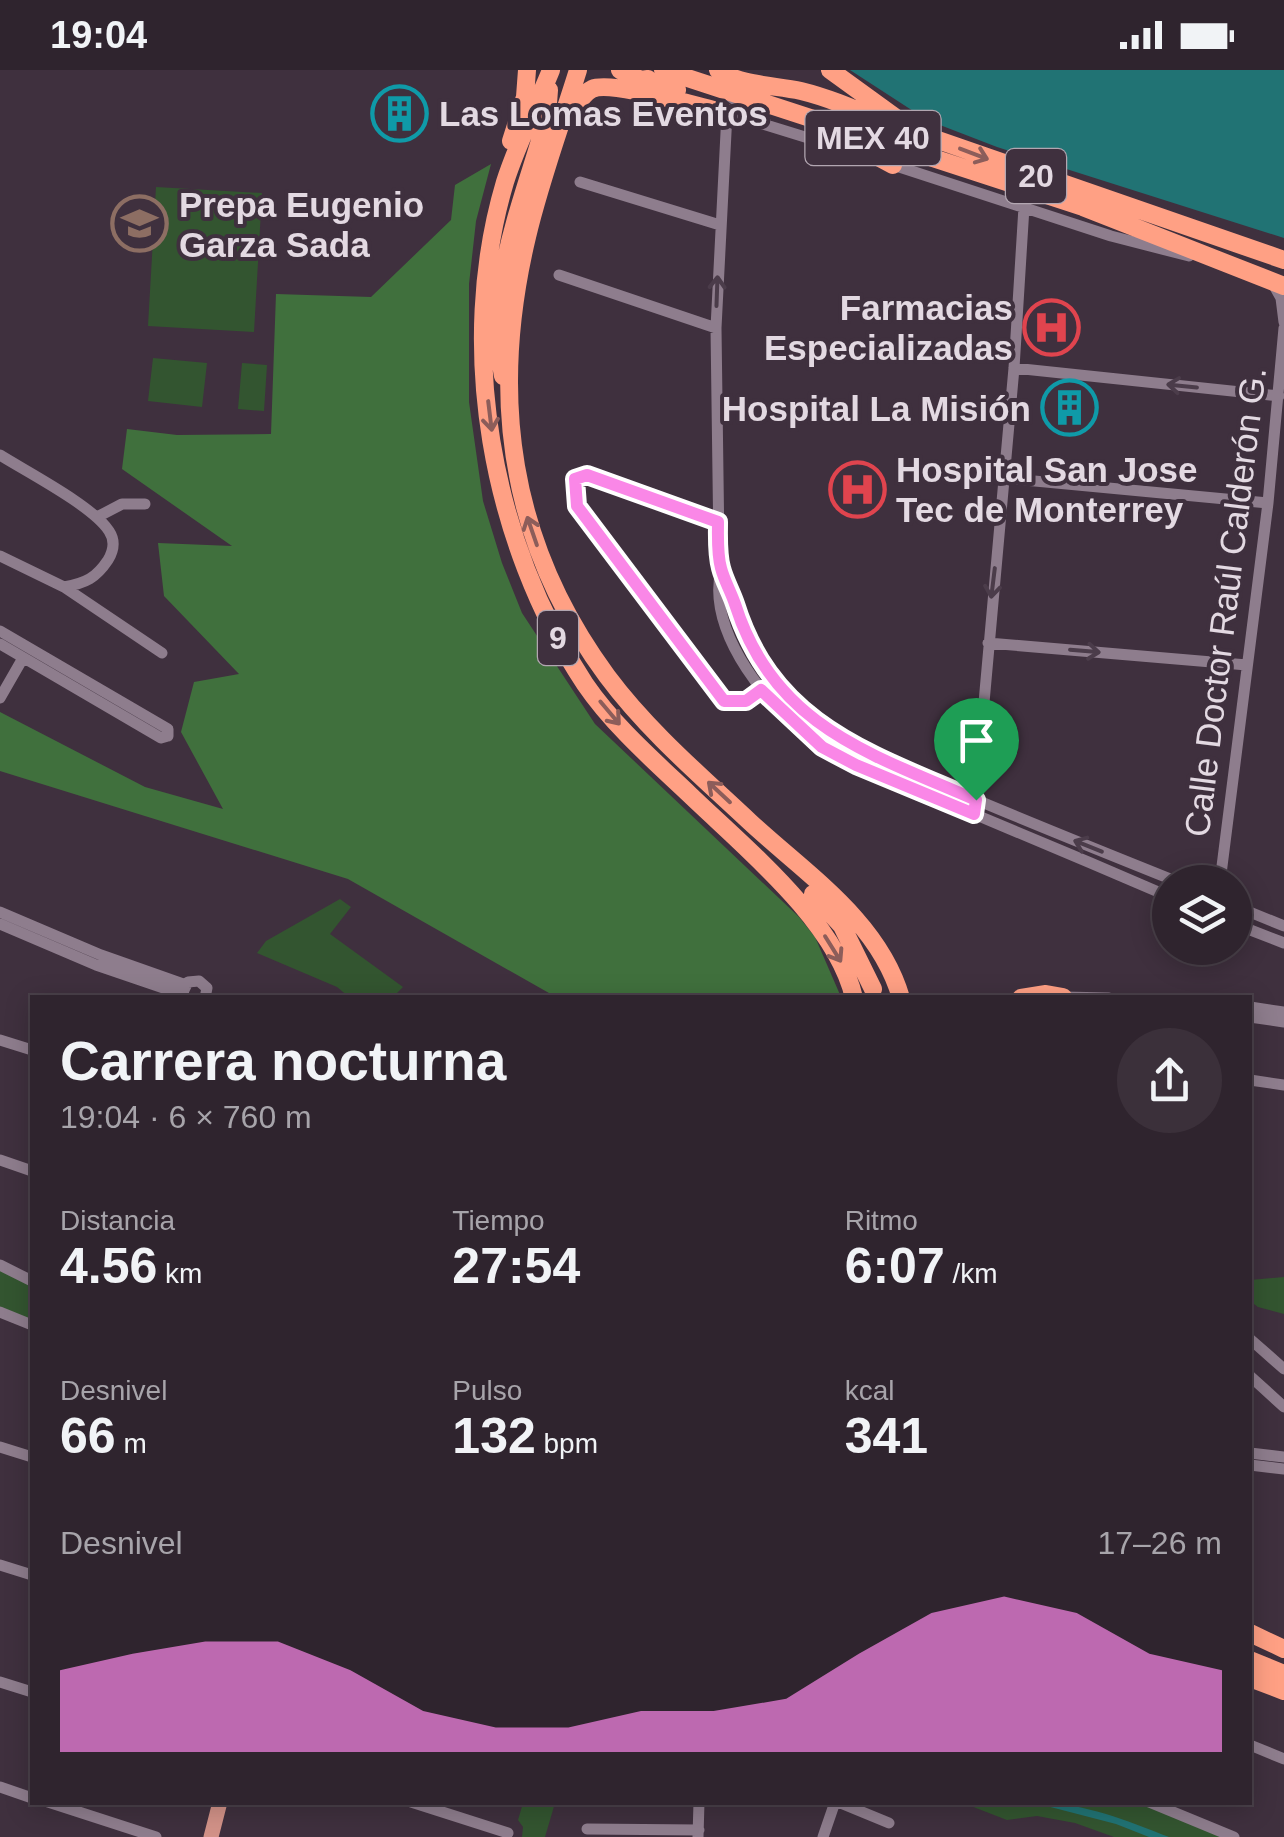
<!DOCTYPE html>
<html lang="es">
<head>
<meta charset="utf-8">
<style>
	:root { --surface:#2f242e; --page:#3b303a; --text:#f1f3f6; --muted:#a7a4aa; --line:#4a414a; --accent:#fa87e7 }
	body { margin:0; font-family:Helvetica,sans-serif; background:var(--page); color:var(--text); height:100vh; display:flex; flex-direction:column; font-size:38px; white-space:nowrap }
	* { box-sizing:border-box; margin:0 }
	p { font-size:32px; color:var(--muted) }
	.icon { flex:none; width:55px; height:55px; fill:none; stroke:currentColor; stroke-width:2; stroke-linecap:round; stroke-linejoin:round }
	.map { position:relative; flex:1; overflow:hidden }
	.side { position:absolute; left:30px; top:925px; width:1222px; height:810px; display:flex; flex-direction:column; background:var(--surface); border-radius:0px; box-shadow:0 5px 25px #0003,0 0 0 2px var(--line) }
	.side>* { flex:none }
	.controls { position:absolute; left:1152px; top:795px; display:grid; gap:20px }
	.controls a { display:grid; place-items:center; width:100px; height:100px; border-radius:50%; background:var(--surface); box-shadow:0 5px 25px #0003,0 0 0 2px var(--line); font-size:50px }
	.pin { position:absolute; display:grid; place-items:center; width:85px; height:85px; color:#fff; margin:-102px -42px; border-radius:50% 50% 50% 0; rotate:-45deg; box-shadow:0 0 10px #0007 }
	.pin .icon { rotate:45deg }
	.round { display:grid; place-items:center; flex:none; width:105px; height:105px; border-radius:52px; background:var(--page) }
	.overview { display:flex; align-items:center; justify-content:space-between; height:170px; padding:0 30px }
	h1 { font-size:55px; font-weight:800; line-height:75px }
	.stats { display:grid; grid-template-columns:repeat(3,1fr); gap:15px; height:170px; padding:10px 30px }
	.stats div { display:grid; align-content:center }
	.stats b { font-size:50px; font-weight:800 }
	.stats small { font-size:28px; font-weight:400 }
	.stats p { font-size:28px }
	.chart { height:280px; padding:20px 30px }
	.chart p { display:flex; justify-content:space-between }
	.chart svg { width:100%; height:180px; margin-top:10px; fill:var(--accent); opacity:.7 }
	.status { display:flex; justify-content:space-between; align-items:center; height:70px; padding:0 50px; background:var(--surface); direction:ltr }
	.status svg { height:28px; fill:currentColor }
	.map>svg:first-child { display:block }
	.green { fill:#335530 }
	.forest { fill:#40703d }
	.water { fill:#217374 }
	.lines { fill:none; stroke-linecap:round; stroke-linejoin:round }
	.minor { stroke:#8e7d8d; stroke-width:11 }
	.major { stroke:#d29288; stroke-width:15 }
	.highway { stroke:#ffa084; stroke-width:18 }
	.oneway { stroke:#8c5d5a }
	.oneway2 { stroke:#4b3c4a }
	.route-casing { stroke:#fff; stroke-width:20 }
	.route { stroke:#fa87e7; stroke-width:12 }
	.labels { text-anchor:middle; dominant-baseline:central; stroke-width:8; stroke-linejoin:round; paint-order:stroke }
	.shield { fill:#3f303e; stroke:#b2a6b1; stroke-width:2.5 }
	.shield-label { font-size:32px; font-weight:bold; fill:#e3d9e2 }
	.poi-label { font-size:35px; font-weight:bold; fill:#e3d9e2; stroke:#3f303e; text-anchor:start }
	.street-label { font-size:35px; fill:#e3d9e2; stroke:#3f303e }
</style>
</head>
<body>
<div class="status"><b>19:04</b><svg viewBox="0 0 49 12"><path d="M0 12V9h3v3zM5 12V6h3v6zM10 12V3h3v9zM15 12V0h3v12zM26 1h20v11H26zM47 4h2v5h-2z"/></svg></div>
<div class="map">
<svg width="1284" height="1767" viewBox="0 0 1284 1767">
	<rect width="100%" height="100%" fill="#3f303e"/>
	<path class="green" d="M156,117l106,6 -8,139 -106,-6z
		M153,288l54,5 -5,44 -54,-6z
		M242,293l25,2 -3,46 -26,-2z
		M340,829l11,8 -21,27 73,53 -10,10h-44l-12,-10 -80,-34 9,-12z
		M0,1195l32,16v44l-32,-13z
		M1284,1207v37l-26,-7 -8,-6v-21z
		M523,1733h32l-10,34h-23l1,-10 -5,-7z
		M963,1733h188l83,34h-120l-39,-14 -38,-7 -30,4z"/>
	<path class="forest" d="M491,94l-15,57 -7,63v118l14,99 19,62 20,50 73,111 204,193 16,20 26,60h-285l-208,-118 -348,-108v-59l145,75 78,22 -42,-77 13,-50 45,-8 -75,-78 -6,-53 74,3 -110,-77 5,-40 50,6 94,-1 5,-140 95,3 80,-77 4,-35z"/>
	<path class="water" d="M850,0h434v168l-287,-91 -70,-27z
		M1035,1733c48,-1 90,17 134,34h-20l-33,-13z"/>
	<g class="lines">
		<path class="minor" d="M731,27l34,24
			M860,84l-133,-41 -11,215 3,221c1,17 7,27 13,43 18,50 35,92 78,127 38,30 85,46 129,65 79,34 159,66 239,98
			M887,93l224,73 78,20
			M580,112l140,43
			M559,205l157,53
			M1272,212l9,16 3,24
			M1014,298l265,28
			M0,385c27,17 93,51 109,76 6,9 5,19 -1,29 -12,18 -22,23 -44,27l-64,-31
			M1002,408l266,25
			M97,447l25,-13h23
			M719,452l-132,-47 -12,4 2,27 147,195h22l15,-11
			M721,500c-15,63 50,142 100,176 45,31 102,48 153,68 65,27 131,55 196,83
			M64,517l98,66
			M0,561l168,98v7
			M988,573l259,22
			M0,574l161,94 7,-2
			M0,628l23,-40
			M974,744l40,-446 10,-161
			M1220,812l48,-379 16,-175
			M1235,836l49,20
			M0,842l101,43 85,30
			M0,854l96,41 88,30
			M1235,854l49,19
			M184,920l4,-8 11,-1 8,7 -2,10
			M1063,927l46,1
			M1250,937l34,5
			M1250,947l34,5
			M0,970l32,10
			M1250,1010l34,5
			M0,1090l32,11
			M0,1195l32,16
			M0,1242l32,13
			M1250,1269l34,30
			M1250,1306l34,31
			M0,1377l32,10
			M1250,1383l34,4
			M1250,1395l34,4
			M0,1495l32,10
			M0,1612l32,10
			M1250,1675l34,14
			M0,1717l32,11
			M48,1732l108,35
			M411,1732l97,31
			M838,1732l51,21
			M1149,1732l85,35
			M587,1759l112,1
			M698,1767l1,-35
			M823,1767l12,-35"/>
		<path class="major" d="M211,1767l9,-35"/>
		<path class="highway" d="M551,0c-15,37 -34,74 -46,112 -49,164 -14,360 80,502 28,41 68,76 104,110 55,53 148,128 165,204
			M578,0c-17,55 -38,111 -51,167 -38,159 -18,306 80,439 41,55 94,100 143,146 56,52 129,99 151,176
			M620,0l21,10 7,-1
			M663,0l420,137 201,79
			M718,0c23,16 56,15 83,21 33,8 64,23 96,36
			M830,0l69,50 36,19 349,121
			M641,10l36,10
			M571,44c6,-9 11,-20 21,-25 20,-9 109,19 135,24
			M839,66l54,29
			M511,71l14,-44 2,-27
			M503,306c-18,-91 20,-173 44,-259l2,-27
			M813,824l29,32 31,63
			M1021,928l25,-4 17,3
			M1250,1563l34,16
			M1250,1590l34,14
			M1250,1608l34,13"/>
	</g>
	<defs><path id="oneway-shaft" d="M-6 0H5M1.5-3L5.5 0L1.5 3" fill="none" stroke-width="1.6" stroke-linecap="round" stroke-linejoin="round" transform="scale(2.5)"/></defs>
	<g class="oneway">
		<use href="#oneway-shaft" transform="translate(974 84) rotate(21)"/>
		<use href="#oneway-shaft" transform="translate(490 346) rotate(83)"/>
		<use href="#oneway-shaft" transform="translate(532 461) rotate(-109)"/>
		<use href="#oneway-shaft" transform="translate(610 643) rotate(50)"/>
		<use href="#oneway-shaft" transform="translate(719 722) rotate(-137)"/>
		<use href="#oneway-shaft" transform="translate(833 879) rotate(58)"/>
	</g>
	<g class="oneway2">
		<use href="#oneway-shaft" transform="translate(717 221) rotate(-88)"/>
		<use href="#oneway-shaft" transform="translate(1182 316) rotate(-174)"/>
		<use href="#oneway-shaft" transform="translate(993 513) rotate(97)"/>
		<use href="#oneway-shaft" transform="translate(1085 581) rotate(5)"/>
		<use href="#oneway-shaft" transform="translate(1088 776) rotate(-158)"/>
	</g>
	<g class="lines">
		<defs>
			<path id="route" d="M587,405l131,47c0,15 -1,32 3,46 3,12 10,24 14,36 38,122 136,150 241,196l-2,14 -118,-49 -34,-18 -61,-57 -15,11h-22l-147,-195 -2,-27z"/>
		</defs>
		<use href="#route" class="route-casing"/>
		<use href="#route" class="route"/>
	</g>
	<defs>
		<symbol id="building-ring" viewBox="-11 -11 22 22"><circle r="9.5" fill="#3f303e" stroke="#0f9aa8" stroke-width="1.5"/><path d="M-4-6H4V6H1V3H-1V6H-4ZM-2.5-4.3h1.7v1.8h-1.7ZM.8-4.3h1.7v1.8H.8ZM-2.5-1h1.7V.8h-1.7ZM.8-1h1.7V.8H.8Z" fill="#0f9aa8"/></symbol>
		<symbol id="university-ring" viewBox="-11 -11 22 22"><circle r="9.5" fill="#3f303e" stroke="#8d6e63" stroke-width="1.5"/><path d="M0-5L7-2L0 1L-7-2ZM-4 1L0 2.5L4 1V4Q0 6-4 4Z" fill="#8d6e63"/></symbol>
		<symbol id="hospital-ring" viewBox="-11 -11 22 22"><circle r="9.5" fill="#3f303e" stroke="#e0444e" stroke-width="1.5"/><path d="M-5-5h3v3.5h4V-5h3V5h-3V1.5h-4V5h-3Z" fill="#e0444e"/></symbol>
	</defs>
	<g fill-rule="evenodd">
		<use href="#building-ring" x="368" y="12" width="63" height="63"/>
		<use href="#university-ring" x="108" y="122" width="63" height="63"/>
		<use href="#hospital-ring" x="1020" y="226" width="63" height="63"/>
		<use href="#building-ring" x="1038" y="306" width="63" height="63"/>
		<use href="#hospital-ring" x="826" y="388" width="63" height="63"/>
	</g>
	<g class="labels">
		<g class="shield">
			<rect x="805.5" y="41" width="135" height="54" rx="8"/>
			<rect x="1006" y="79" width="60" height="54" rx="8"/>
			<rect x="538" y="541" width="40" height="54" rx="8"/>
		</g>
		<g class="shield-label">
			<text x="873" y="68">MEX 40</text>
			<text x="1036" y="106">20</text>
			<text x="558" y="568">9</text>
		</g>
		<g class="poi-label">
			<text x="439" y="43">Las Lomas Eventos</text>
			<text x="179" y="134">Prepa Eugenio<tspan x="179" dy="40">Garza Sada</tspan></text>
			<text x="1013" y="237" text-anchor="end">Farmacias<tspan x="1013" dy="40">Especializadas</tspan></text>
			<text x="1031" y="338" text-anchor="end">Hospital La Misión</text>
			<text x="896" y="399">Hospital San Jose<tspan x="896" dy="40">Tec de Monterrey</tspan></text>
		</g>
		<g class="street-label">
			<text transform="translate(1225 532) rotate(-83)">Calle Doctor Raúl Calderón G.</text>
		</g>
	</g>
</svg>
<div class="controls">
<a><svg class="icon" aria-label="layers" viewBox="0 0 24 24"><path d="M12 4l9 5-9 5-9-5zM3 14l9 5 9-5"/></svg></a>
</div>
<div class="pin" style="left:976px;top:730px;background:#1e9e55"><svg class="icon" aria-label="arrive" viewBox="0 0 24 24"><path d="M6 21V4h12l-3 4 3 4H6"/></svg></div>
<section class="side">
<div class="overview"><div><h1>Carrera nocturna</h1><p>19:04 · 6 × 760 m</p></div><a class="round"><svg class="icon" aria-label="share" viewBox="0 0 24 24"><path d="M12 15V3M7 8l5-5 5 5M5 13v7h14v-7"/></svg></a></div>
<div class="stats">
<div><p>Distancia</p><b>4.56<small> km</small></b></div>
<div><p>Tiempo</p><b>27:54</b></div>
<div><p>Ritmo</p><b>6:07<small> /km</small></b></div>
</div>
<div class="stats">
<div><p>Desnivel</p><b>66<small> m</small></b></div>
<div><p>Pulso</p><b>132<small> bpm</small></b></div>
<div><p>kcal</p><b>341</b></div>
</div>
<div class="chart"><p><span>Desnivel</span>17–26 m</p>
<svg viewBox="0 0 160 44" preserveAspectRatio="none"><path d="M0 44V24L10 20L20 17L30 17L40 24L50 34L60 38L70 38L80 34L90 34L100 31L110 20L120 10L130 6L140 10L150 20L160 24V44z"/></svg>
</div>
</section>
</div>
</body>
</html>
